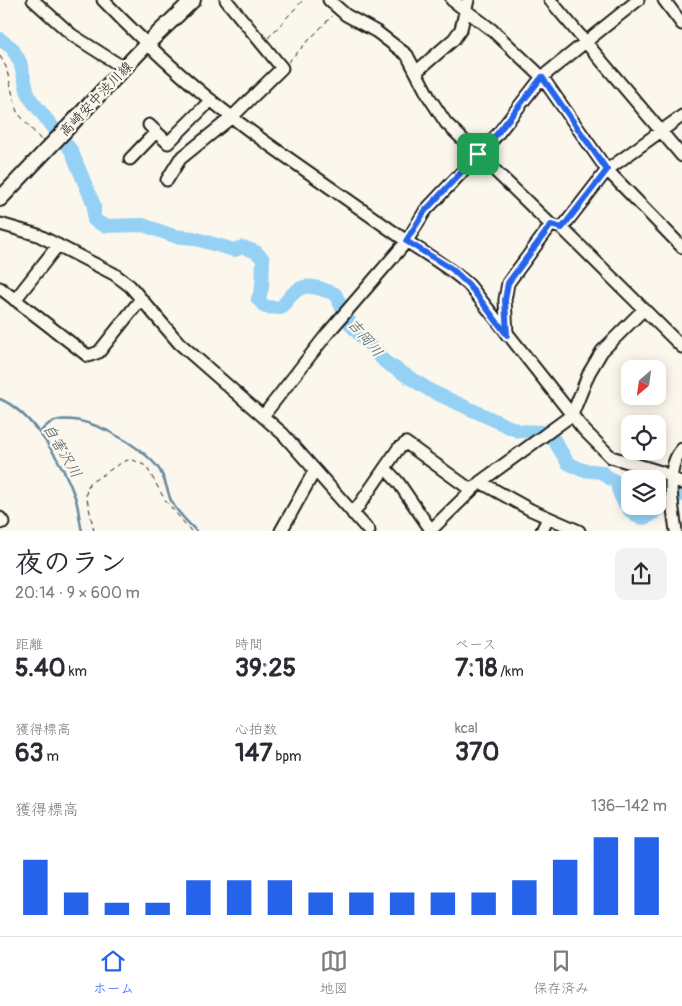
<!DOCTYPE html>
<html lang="ja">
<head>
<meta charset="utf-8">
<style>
	:root { --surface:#fff; --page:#f2f2f3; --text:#2b2b33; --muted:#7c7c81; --line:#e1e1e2; --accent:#2563eb }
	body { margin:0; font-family:Pangolin,"Klee One",sans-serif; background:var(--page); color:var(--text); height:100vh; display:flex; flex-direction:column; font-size:19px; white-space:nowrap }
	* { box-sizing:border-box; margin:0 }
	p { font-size:16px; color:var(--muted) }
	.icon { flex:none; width:28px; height:28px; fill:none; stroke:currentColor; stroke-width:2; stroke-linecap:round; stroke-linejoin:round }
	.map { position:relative; height:531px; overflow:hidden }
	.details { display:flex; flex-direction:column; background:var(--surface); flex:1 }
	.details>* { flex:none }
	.needle { width:32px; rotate:209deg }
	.fabs { position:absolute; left:621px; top:360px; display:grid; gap:10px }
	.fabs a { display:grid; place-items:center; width:45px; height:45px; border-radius:10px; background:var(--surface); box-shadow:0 2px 12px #0003; font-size:25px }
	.pin { position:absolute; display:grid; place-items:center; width:42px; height:42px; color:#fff; margin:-21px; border-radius:10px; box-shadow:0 2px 8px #0006 }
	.round { display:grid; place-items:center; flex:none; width:52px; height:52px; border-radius:10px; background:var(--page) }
	.overview { display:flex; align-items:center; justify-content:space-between; height:85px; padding:0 15px }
	h1 { font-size:28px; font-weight:700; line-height:38px }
	.figures { display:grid; grid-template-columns:repeat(3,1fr); gap:8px; height:85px; padding:5px 15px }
	.figures div { display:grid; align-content:center }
	.figures b { font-size:25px; font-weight:700 }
	.figures small { font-size:14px; font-weight:400 }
	.figures p { font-size:14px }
	.chart { height:140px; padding:10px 15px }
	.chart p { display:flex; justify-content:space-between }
	.chart svg { width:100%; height:90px; margin-top:5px; stroke:var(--accent); stroke-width:6 }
	.tabs { display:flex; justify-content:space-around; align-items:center; height:70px; border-top:1px solid var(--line); background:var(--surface); font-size:14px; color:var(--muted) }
	.tabs a { display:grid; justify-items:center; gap:2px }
	.tabs .on { color:var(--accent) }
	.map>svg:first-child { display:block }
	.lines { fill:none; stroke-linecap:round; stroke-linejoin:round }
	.stream { stroke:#64899e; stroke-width:2.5 }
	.river { stroke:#94d1f5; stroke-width:14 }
	.minor-casing { stroke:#1c1c1c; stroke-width:15 }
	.major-casing { stroke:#1c1c1c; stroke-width:18 }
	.path { stroke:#1c1c1c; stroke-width:1; stroke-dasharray:5 4; stroke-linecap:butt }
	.minor { stroke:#fbf7ec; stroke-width:11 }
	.major { stroke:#fbf7ec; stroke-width:14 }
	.route-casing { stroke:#fff; stroke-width:10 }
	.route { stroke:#2563eb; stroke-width:6 }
	.labels { text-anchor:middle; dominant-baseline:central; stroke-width:4.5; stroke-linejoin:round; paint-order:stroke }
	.street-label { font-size:14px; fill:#1c1c1c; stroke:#fbf7ec }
	.water-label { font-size:15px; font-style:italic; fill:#465b68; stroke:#fbf7ec }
</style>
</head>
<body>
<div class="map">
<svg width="682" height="531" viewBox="0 0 682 531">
	<rect width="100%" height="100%" fill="#fbf7ec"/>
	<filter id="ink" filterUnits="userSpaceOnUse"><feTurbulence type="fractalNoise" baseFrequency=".02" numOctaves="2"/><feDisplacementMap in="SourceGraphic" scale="10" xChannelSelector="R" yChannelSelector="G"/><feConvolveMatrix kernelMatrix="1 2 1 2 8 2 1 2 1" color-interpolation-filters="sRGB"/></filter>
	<g filter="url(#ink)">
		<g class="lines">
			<path class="stream" d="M0,399c32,13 64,66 75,98 4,11 4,23 7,34
				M40,432c4,-4 9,-10 15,-11 30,-8 87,24 104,48 6,9 8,20 11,29 4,12 18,24 26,33"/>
			<path class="river" d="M0,39l12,9 8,14 9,35 42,53 23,55v15l11,6 38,-1 31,11 19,2 41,12 9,-3 13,5 7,7 -1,29 -4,11 7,8 16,1c18,-25 25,-26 54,-14l16,31 34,37 46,29 76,35 12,5 23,1 12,8 14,23 14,7 19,2 16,11c1,10 5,17 11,25 16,21 26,3 40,-6 4,-3 9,-5 14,-8"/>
			<defs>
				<path id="minor" d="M33,0l39,35 52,33
					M103,0c54,56 111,107 175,151 42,29 84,59 127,89 22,15 44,27 64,45l115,145 27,27 50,15 21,11
					M329,0l17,15 31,17 30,23 22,42 17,26 105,102 11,3 120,119
					M452,0l40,30 50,47 65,93 75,77
					M550,0l132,156
					M664,0l18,24
					M416,72l38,-33 7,-10 7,-29
					M149,125l19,18 43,-43
					M130,159l26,-27
					M167,180l13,-21 52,-42 50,-49 -56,-68
					M0,224l38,11 76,39 16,12 49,57 104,91 86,97
					M562,228l45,-58 75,-54
					M0,288l88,68 11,-4 42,-53
					M15,300l43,-55
					M507,335l-2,-35 3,-17 43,-58
					M263,416l64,-82 80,-93 18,-30 72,-76 45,-58 96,-77
					M385,468l13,14 33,48
					M480,482l51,28 48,21
					M353,514l45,-65 8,-6 65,47
					M0,518l3,4 -3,1
					M281,531l34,-61
					M430,531l50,-49 92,-67 17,-42 13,-22 42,-42
					M542,531l6,-13
					M676,531c-3,-24 -12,-62 6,-82"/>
				<path id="major" d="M0,199l146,-154 47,-45"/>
			</defs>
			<use href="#minor" class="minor-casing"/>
			<use href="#major" class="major-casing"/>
			<path class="path" d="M268,38l35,-38
				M0,56l6,11 11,45 24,28
				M288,62l44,-46
				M94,531l-8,-37 3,-11c15,-7 26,-19 42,-24l15,7 19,34 26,31"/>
			<use href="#minor" class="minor"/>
			<use href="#major" class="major"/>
		</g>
	</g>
	<g class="lines" filter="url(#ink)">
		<defs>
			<path id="route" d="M542,77l65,93 -45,58 -11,-3 -43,58 -3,17 2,35 -38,-50 -17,-16 -46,-28 19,-30 72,-77z"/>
		</defs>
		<use href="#route" class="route-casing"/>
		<use href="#route" class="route"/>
	</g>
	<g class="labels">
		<g class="street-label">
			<text transform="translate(96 99) rotate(-46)">高崎安中渋川線</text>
		</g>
		<g class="water-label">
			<text transform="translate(365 338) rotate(50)">吉岡川</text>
			<text transform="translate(62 451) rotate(59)">自害沢川</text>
		</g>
	</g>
</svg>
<div class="fabs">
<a><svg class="needle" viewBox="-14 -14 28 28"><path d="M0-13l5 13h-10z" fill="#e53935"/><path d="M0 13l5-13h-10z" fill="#7c7c81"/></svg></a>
<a><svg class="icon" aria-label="locate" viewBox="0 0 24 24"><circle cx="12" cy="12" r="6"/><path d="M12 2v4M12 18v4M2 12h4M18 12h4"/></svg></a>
<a><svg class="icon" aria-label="layers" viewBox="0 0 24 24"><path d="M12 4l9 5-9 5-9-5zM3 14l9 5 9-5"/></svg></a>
</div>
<div class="pin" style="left:478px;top:154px;background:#1e9e55"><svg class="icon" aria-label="arrive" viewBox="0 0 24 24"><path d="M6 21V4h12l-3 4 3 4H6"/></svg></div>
</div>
<section class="details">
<div class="overview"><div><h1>夜のラン</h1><p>20:14 · 9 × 600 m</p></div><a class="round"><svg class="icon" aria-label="share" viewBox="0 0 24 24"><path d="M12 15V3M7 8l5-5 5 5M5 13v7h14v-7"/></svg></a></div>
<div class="figures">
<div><p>距離</p><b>5.40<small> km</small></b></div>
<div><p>時間</p><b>39:25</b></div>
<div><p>ペース</p><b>7:18<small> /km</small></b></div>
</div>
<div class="figures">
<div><p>獲得標高</p><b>63<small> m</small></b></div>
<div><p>心拍数</p><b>147<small> bpm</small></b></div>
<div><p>kcal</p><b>370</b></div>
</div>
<div class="chart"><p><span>獲得標高</span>136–142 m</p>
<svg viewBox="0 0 160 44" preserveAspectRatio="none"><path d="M5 44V17M15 44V33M25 44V38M35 44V38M45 44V27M55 44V27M65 44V27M75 44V33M85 44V33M95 44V33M105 44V33M115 44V33M125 44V27M135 44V17M145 44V6M155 44V6"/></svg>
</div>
</section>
<nav class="tabs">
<a class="on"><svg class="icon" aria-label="home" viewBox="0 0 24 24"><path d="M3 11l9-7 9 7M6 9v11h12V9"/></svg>ホーム</a>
<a><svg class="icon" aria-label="map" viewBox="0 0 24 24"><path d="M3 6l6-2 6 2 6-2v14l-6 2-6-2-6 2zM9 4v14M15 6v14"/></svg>地図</a>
<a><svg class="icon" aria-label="saved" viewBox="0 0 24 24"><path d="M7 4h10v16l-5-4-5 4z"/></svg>保存済み</a>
</nav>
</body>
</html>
